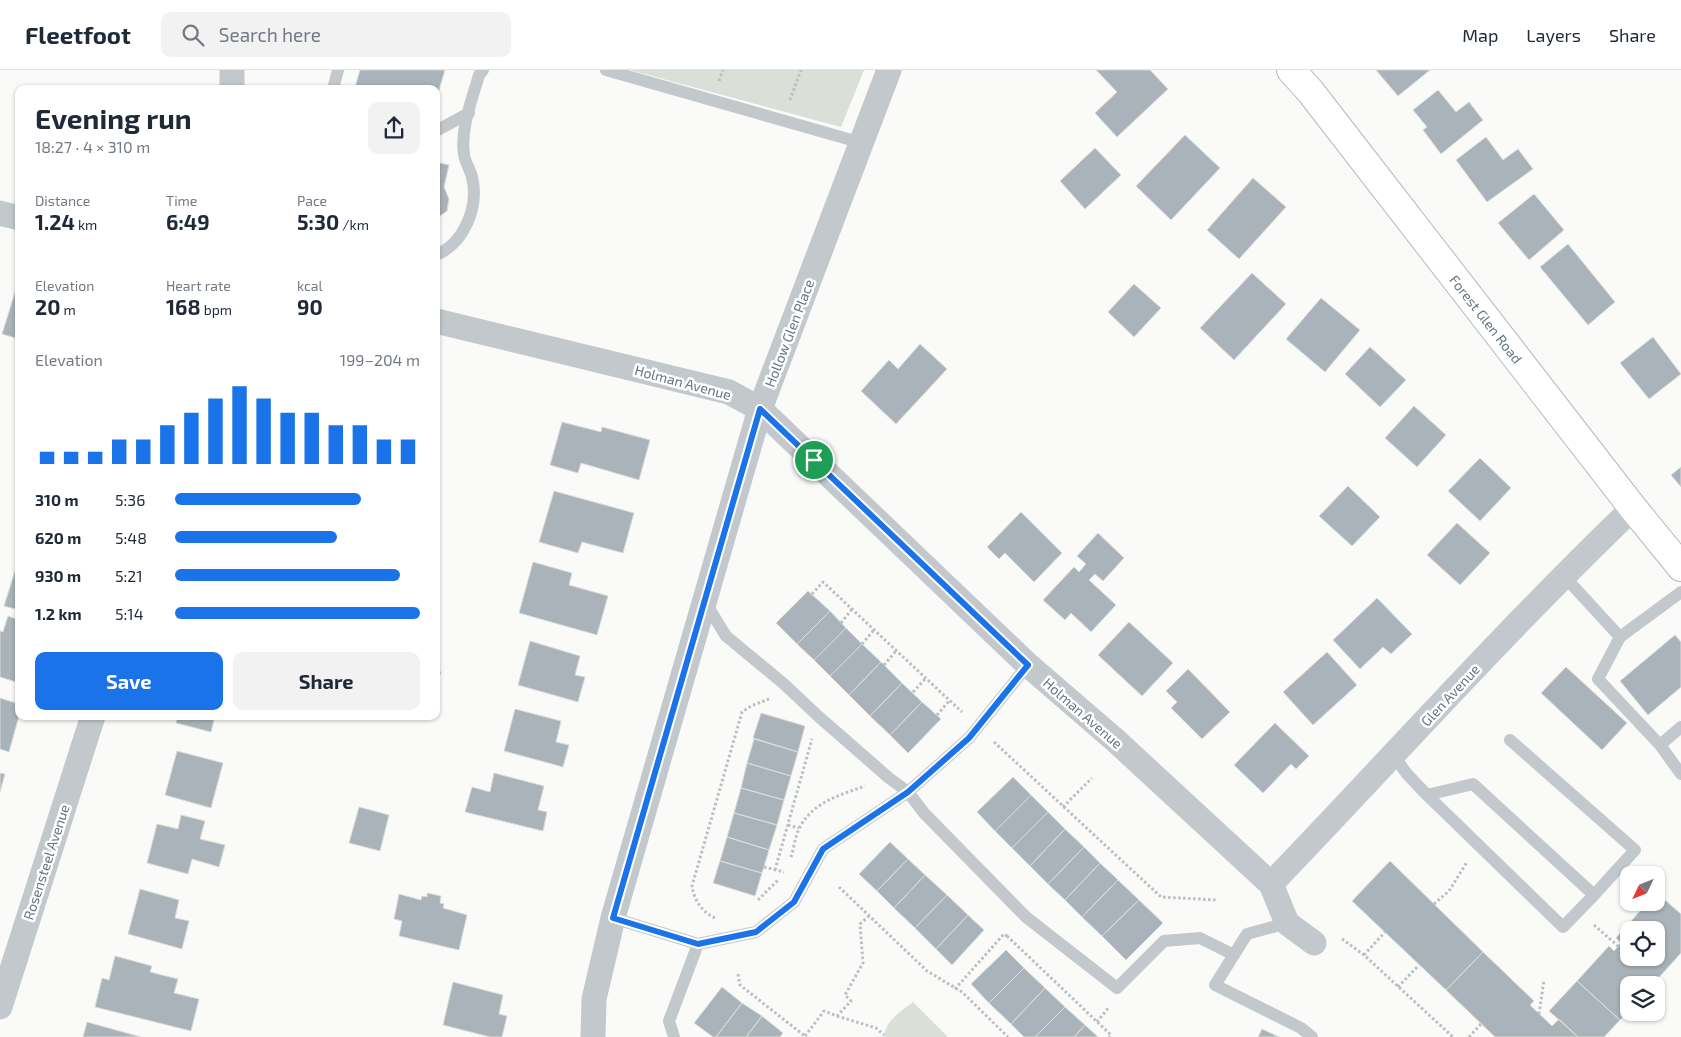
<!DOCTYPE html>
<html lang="en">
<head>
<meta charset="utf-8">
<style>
	:root { --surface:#fff; --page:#f2f2f3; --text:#1f2937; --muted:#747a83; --line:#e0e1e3; --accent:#1a73e8 }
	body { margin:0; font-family:"Exo 2",sans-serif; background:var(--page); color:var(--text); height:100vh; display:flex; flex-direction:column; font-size:19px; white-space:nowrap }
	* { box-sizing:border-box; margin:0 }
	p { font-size:16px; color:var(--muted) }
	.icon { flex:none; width:28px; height:28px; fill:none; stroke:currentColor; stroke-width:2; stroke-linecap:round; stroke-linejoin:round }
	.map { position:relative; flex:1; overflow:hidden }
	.side { position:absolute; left:15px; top:15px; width:425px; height:635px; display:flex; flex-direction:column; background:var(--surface); border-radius:10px; box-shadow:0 1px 4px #0004 }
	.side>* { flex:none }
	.needle { width:32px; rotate:227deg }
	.tools { position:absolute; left:1620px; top:796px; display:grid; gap:10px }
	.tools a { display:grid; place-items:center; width:45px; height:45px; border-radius:10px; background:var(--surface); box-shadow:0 1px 4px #0004; font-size:25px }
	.pin { position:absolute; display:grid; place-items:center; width:42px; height:42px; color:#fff; margin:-21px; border:2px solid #fff; border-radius:50%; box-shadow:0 1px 5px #0007 }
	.round { display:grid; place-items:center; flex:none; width:52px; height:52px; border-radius:10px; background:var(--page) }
	.overview { display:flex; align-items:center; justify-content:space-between; height:85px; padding:0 20px }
	h1 { font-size:28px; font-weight:700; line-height:38px }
	.metrics { display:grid; grid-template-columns:repeat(3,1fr); gap:8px; height:85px; padding:5px 20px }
	.metrics div { display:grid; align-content:center }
	.metrics b { font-size:21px; font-weight:700 }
	.metrics small { font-size:14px; font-weight:400 }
	.metrics p { font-size:14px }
	.chart { height:140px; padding:10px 20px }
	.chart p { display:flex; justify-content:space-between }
	.chart svg { width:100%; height:90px; margin-top:5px; stroke:var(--accent); stroke-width:6 }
	.primary-button { display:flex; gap:10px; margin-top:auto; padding:10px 20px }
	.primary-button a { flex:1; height:58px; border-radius:10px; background:var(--accent); color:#fff; font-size:20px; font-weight:700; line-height:58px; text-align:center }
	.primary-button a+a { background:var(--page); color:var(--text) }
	ul { padding:0 20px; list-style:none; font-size:16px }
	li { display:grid; grid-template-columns:80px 60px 1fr; align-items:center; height:38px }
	li i { height:12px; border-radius:6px; background:var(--accent) }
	header { display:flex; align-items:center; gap:30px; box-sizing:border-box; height:70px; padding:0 25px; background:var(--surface); border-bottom:1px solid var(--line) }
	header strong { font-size:24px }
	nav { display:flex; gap:28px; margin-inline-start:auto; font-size:18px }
	.search { width:350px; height:45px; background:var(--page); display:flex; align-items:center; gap:12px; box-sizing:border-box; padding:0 18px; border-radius:10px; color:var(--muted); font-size:19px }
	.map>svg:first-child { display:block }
	.green { fill:#dadfd7 }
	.building { fill:#aab3b9; stroke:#dcdcda; fill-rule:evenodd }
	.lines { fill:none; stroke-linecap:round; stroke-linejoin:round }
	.secondary-casing { stroke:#b3babf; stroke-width:30 }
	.path { stroke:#bbbfc2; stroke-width:3; stroke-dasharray:2.5 2.5; stroke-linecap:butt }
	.lane { stroke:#c3c8cc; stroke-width:12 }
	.street { stroke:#c3c8cc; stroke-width:25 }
	.secondary { stroke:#fff; stroke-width:28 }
	.route-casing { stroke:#fff; stroke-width:10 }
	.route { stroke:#1a73e8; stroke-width:6 }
	.labels { text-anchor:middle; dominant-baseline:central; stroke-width:5; stroke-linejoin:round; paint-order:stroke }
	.street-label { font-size:14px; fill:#657683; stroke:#fff }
</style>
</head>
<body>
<header>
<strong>Fleetfoot</strong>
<div class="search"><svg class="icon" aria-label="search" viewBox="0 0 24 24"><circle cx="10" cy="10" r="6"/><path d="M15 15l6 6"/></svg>Search here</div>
<nav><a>Map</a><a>Layers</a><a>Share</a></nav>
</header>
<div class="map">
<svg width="1681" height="967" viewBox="0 0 1681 967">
	<rect width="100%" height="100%" fill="#fafaf8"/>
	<path class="green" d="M630,0h234l-23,57z
		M913,932l34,34v1h-63c1,-16 17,-26 29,-35z"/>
	<path class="building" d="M360,0h85l-9,30v-11h-72l-9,-2z
		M1096,0h54l18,19 -51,48 -22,-24 22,-21z
		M1376,0h54l-32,26z
		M1438,20l18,22 13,-10 14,18 -42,34 -18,-24 4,-3 -14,-17z
		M1185,65l35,33 -49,52 -35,-34z
		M1486,67l17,23 15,-11 15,20 -46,33 -31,-42z
		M1095,78l26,27 -36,34 -25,-28z
		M436,92l13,3 -5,22 5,12 -2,12 -10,7 -1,3z
		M1253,108l33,29 -47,52 -32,-29z
		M1534,124l30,36 -35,30 -31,-37z
		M1568,174l47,58 -27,23 -48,-58z
		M1252,203l34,31 -52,56 -34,-32z
		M1134,214l27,24 -27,29 -26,-25z
		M16,219l3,1v49l-17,-5z
		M1321,228l39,32 -35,42 -39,-33z
		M1653,267l28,37 -32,25 -29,-36z
		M920,274l27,25 -51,55 -35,-33 28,-31 9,9z
		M1370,277l36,33 -26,27 -35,-33z
		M1414,336l32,29 -29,32 -32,-29z
		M562,352l39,10 1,-5 48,13 -11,40 -58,-17 -3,10 -28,-8z
		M1480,388l31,30 -31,33 -32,-30z
		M1681,397v20l-10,-12z
		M1348,416l32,31 -28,29 -33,-30z
		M554,421l80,22 -11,40 -41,-11 -4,11 -39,-11z
		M1021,442l41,41 -28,29 -29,-29 -6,6 -12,-12z
		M1457,453l33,30 -30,32 -33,-30z
		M1098,463l26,25 -21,23 -8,-7 -6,6 27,25 -25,27 -20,-19 -6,7 -22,-20 31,-33 5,5 7,-8 -9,-8z
		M19,488v52l-15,-4z
		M533,492l39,11 -3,12 39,11 -11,39 -78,-22z
		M808,521l22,20 -33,33 -21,-21z
		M1377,528l35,36 -21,20 -8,-7 -23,22 -27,-29z
		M830,541l16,17 -32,32 -17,-16z
		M8,546l11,4v63l-19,-6v-46l3,1z
		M1129,552l44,41 -31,33 -44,-41z
		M846,558l16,16 -32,32 -16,-16z
		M1675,565l6,7v45l-33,28 -28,-34z
		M530,571l50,15 -5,19 10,2 -7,25 -60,-17z
		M862,574l19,18 -32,33 -19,-19z
		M1327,582l30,33 -44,40 -30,-33z
		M881,592l21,21 -32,33 -21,-21z
		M1566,597l61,56 -25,27 -61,-57z
		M1188,599l42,43 -28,27 -31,-31 6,-6 -11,-11z
		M436,600l5,2 -5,14z
		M902,613l20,19 -32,33 -20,-19z
		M0,628l19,6v12l-10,36 -9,-3z
		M922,632l19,17 -33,34 -18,-18z
		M515,639l46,12 -5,21 13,3 -6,22 -59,-16z
		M761,643l44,13 -7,26 -45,-14z
		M178,646h37l-4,16 -35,-9z
		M1275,653l34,33 -13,13 -5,-5 -28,29 -29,-28z
		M754,669l44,13 -7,24 -44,-13z
		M177,681l46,12 -12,45 -46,-13z
		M747,693l44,13 -7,24 -43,-12z
		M0,703l5,1 -5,18z
		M494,703l50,13 -6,24 9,2 -4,19 -78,-19 7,-25 18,5z
		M1013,707l18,18 -36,36 -18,-19z
		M741,718l43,12 -7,25 -43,-12z
		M1031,725l17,17 -36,36 -17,-17z
		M359,737l30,8 -9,36 -31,-8z
		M1048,742l17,17 -35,37 -18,-18z
		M734,743l43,12 -8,25 -42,-13z
		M181,745l24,6 -5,18 25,6 -6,22 -27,-8 -4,15 -41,-11 10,-39 21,5z
		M1065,759l19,18 -36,37 -18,-18z
		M727,767l42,13 -7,23 -42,-12z
		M890,772l18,17 -31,32 -18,-17z
		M1084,777l16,16 -35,37 -17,-16z
		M908,789l17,16 -31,33 -17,-17z
		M720,791l42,12 -7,23 -42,-13z
		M1390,791l93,91 -37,38 -94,-89z
		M1100,793l18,17 -36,37 -17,-17z
		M925,805l22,20 -32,33 -21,-20z
		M1118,810l21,20 -37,36 -20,-19z
		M140,819l39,11 -4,18 14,3 -7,28 -54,-15z
		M427,823l14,3 -1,7 4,1 -1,4 24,7 -8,35 -60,-14 3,-15 -8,-2 5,-25 22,6 1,-4 5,1z
		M1657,823l24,21v39l-29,32h-23v25l-9,10 -43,-39 32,-35 5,5 7,-8 -5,-5 32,-36h8zM1629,860h27v28h-27z
		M947,825l21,20 -32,34 -21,-21z
		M1139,830l24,23 -37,37 -24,-24z
		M968,845l16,15 -32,35 -16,-16z
		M1006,880l18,18 -35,35 -18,-19z
		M1483,882l51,49 -4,4 22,21 7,-7 19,18h-83l-49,-47z
		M115,886l37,10 -2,6 28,7 -4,14 25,6 -8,32 -96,-24 7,-29 7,2z
		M1024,898l21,20 -34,36 -22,-21z
		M1577,911l43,39 -16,17h-26l-29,-26z
		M453,912l50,13 -4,19 8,2 -5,21h-12l-47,-12z
		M722,917l20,16 -26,34h-3l-19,-14z
		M1045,918l20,19 -30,30h-11l-13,-13z
		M742,933l20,13 -16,21h-30z
		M1065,937l20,18 -11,12h-39z
		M762,946l21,17 -3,4h-34z
		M87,952l54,15h-58z
		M1085,955l13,12h-24z
		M1262,959l17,8h-21z"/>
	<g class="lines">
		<defs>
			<path id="secondary" d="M1291,0l19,21 323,417 48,59"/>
		</defs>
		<use href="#secondary" class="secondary-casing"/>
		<path class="path" d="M719,11l4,-11
			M790,30l11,-30
			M812,524l11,-12 139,130
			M841,553l11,-14
			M862,574l12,-14
			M884,595l12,-14
			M913,622l13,-14
			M937,645l12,-14
			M994,672l167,155 56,3
			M1063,737l29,-29
			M788,755l11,3
			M791,787c3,-9 4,-21 9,-30 13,-25 40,-32 65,-41
			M764,797l20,5
			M775,800l37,-131
			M839,817l88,84 35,21 46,45
			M758,830l20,-20
			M1434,834l15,-13 18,-29
			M715,848c-13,-6 -21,-18 -23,-32l50,-174 9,-6 18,-7
			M1594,855l24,21
			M1007,866l104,99 -2,2
			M1342,869l22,16 89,82
			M1364,885l21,-23
			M738,904l2,11 66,52
			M1398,917l21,-22
			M955,919l49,-55 3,2 2,-1
			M1539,944l5,-34
			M837,946l39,12 8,7
			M1097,952l12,-15
			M805,966l19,-25 13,5 14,-15 -6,-6 18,-32 -3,-39 9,-8
			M1469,967l12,-13"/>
		<path class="lane" d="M606,0l256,73
			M333,19l5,-19
			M436,61l33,-18
			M436,185c29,-12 43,-49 36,-78 -2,-8 -7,-15 -8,-22 -4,-26 8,-55 15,-80l4,-5
			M1564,506l56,61 61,-45
			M705,532l21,34 58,48 34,32 71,62 19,14 16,21 102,104 91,71 47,-47 36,-3 34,17
			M1620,567l-22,42 62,66 21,29
			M1510,670l125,110 -41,45
			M1660,675l21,-18
			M1394,686l13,18 20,21 136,132 31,-32 -121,-111 -46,11
			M613,848l85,26 58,-12 38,-30 29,-53 85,-57 61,-54 59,-73
			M1287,853l-40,11 -32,51 86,43 11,9
			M674,967l-5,-16 29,-77"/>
		<path class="street" d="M232,19v-19
			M0,143l19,5
			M436,251l293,71 31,17 268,256 87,75 156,144 16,39 27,20
			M1271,814c120,-125 236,-255 362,-376
			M0,937l93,-291
			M593,967l1,-38 19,-81 147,-509 129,-339"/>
		<use href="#secondary" class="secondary"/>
	</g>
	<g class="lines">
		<defs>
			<path id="route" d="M760,339l268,256 -59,73 -61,54 -85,57 -29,53 -38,30 -58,12 -85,-26z"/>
		</defs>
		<use href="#route" class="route-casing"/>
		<use href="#route" class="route"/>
	</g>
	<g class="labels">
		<g class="street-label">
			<text transform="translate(1486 249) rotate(52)">Forest Glen Road</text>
			<text transform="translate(789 263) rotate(-69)">Hollow Glen Place</text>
			<text transform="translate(683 312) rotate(15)">Holman Avenue</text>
			<text transform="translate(1450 625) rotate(-47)">Glen Avenue</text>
			<text transform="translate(1083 643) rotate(41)">Holman Avenue</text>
			<text transform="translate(46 792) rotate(-72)">Rosensteel Avenue</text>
		</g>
	</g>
</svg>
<div class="tools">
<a><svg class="needle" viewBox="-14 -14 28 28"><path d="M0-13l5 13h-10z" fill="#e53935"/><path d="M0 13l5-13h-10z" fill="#747a83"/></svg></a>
<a><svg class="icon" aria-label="locate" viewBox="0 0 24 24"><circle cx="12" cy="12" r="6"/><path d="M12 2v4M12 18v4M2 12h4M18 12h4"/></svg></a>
<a><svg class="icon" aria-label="layers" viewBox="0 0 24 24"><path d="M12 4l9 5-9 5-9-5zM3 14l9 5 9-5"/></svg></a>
</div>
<div class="pin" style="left:814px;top:390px;background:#1e9e55"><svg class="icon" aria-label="arrive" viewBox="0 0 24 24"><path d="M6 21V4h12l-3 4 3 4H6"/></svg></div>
<section class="side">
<div class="overview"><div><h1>Evening run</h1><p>18:27 · 4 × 310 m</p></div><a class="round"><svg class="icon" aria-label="share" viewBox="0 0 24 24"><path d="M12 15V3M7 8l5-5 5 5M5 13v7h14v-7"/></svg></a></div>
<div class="metrics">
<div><p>Distance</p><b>1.24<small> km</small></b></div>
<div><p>Time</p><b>6:49</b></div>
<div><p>Pace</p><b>5:30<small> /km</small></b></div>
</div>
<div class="metrics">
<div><p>Elevation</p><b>20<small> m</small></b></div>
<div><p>Heart rate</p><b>168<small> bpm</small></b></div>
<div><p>kcal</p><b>90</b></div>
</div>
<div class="chart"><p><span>Elevation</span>199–204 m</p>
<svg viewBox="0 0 160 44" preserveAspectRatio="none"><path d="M5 44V38M15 44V38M25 44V38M35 44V32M45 44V32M55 44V25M65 44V19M75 44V12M85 44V6M95 44V12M105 44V19M115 44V19M125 44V25M135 44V25M145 44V32M155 44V32"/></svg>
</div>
<ul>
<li><b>310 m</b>5:36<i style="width:76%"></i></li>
<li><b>620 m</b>5:48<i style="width:66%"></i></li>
<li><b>930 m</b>5:21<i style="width:92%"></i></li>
<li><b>1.2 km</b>5:14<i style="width:100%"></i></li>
</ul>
<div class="primary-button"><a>Save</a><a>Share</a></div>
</section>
</div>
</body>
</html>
